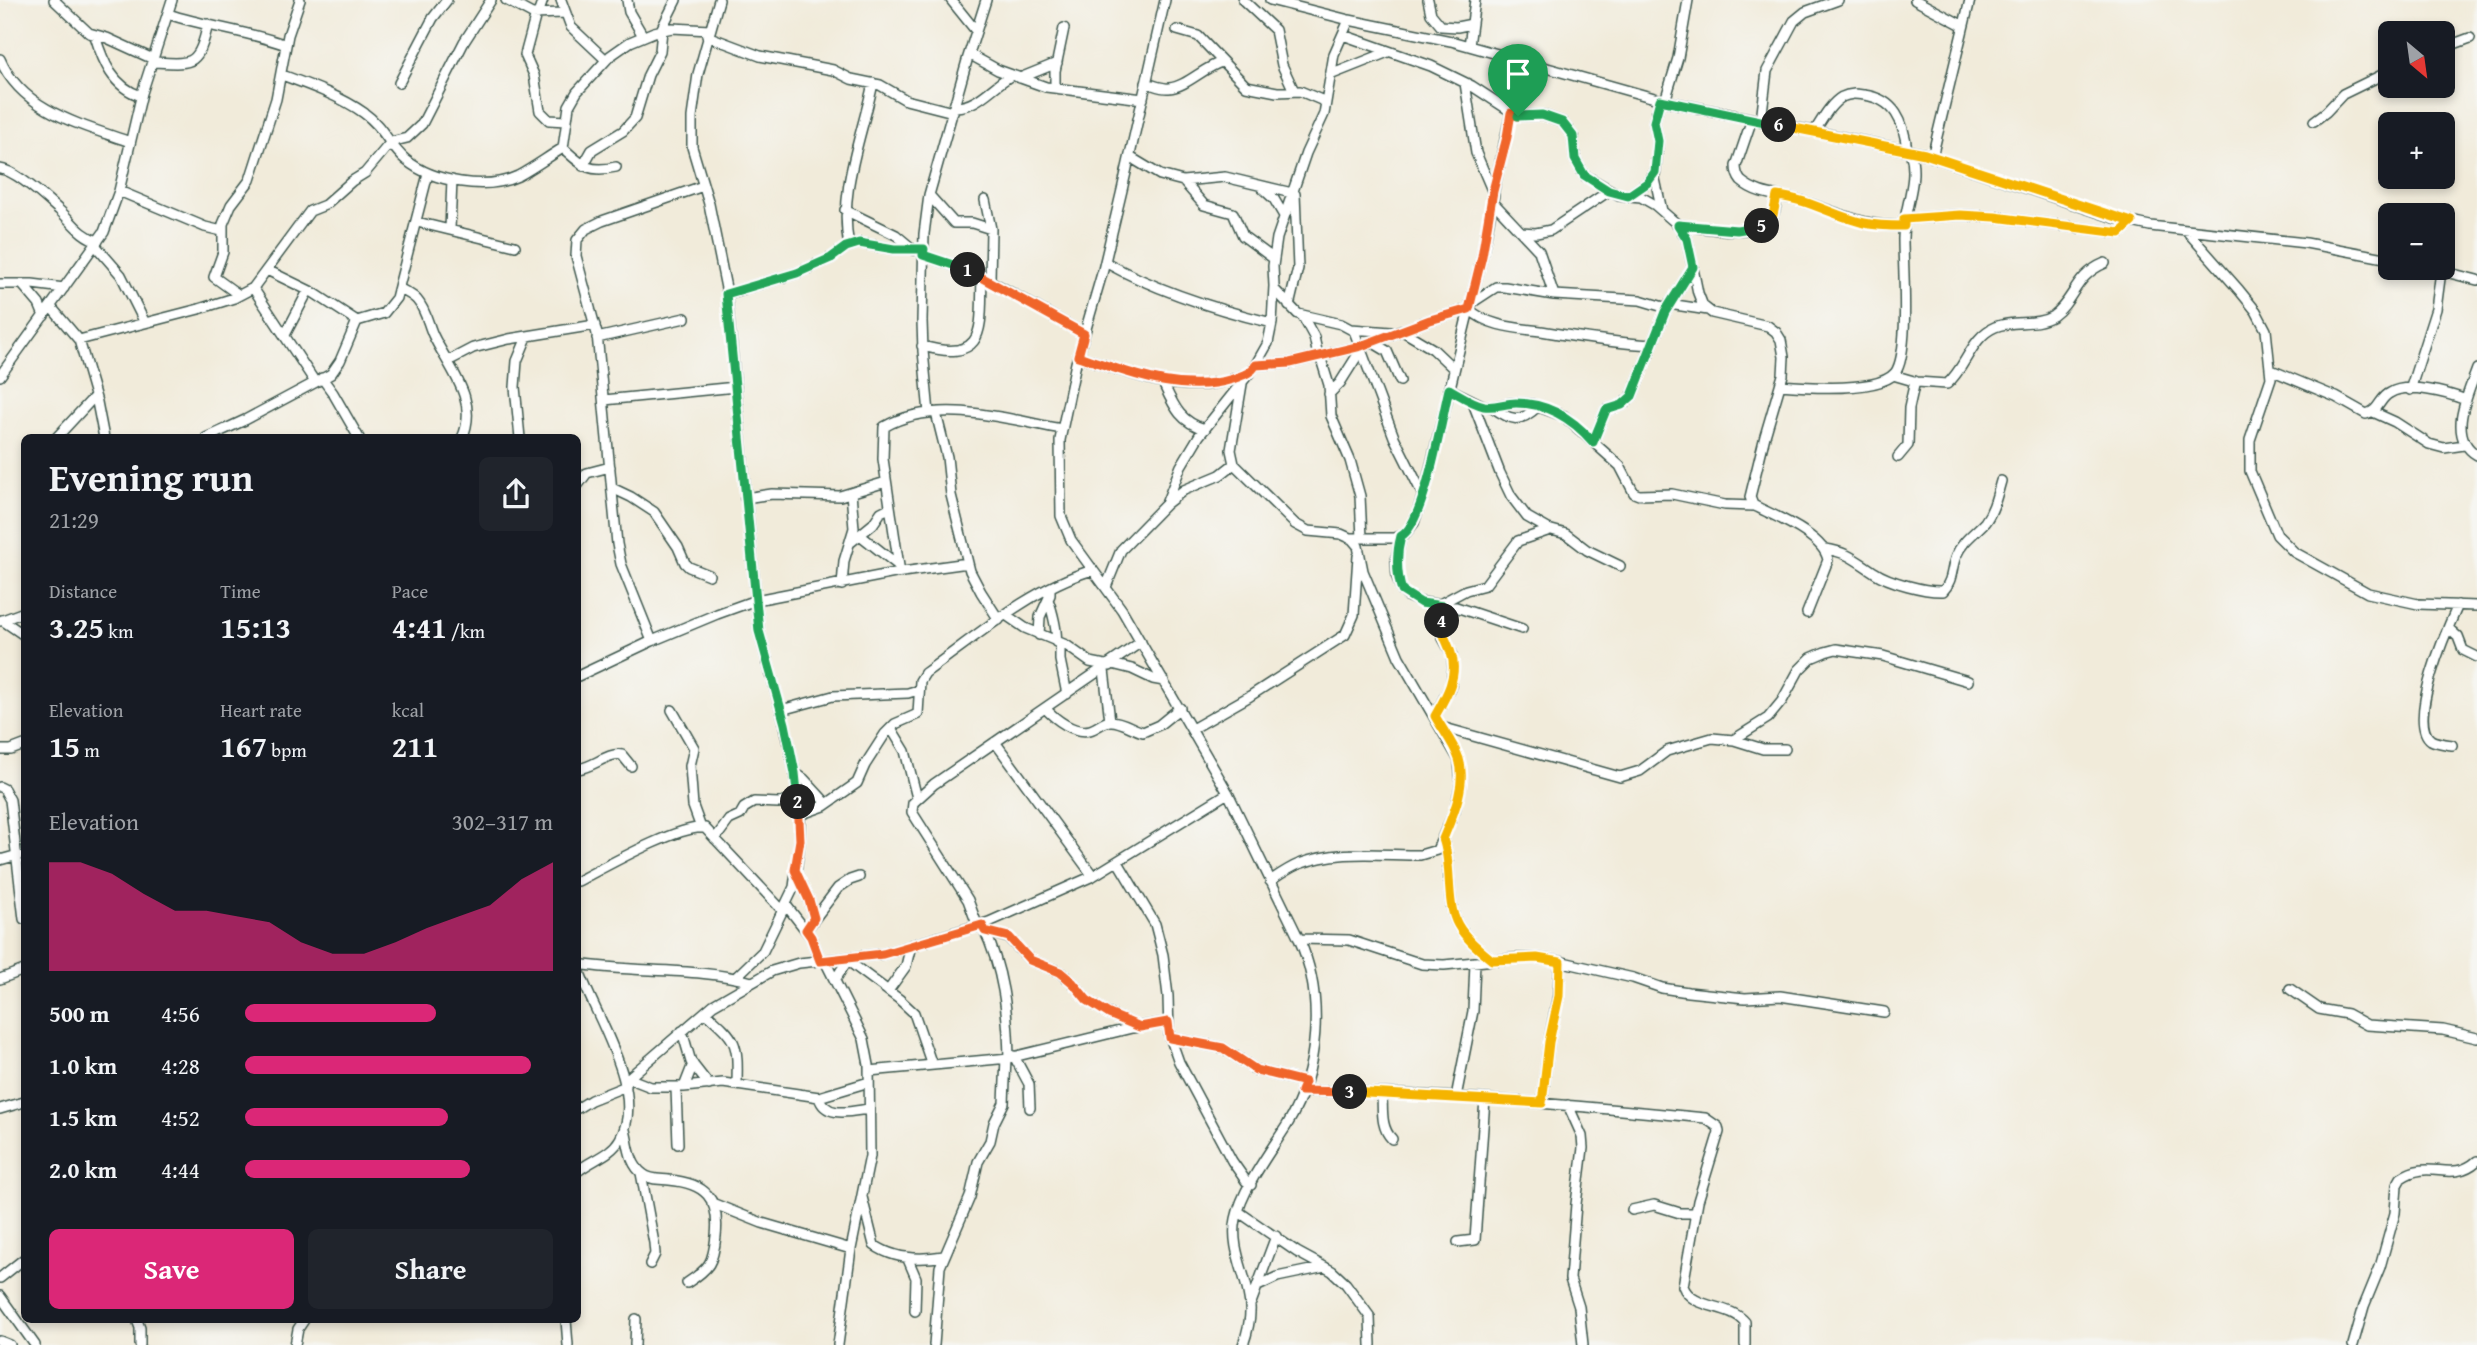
<!DOCTYPE html>
<html lang="en">
<head>
<meta charset="utf-8">
<style>
	:root { --surface:#171b24; --page:#20242c; --text:#f1f3f6; --muted:#9ea1a6; --accent:#db2777 }
	body { margin:0; font-family:"Gentium Book Plus",serif; background:var(--page); color:var(--text); height:100vh; display:flex; flex-direction:column; font-size:26px; white-space:nowrap }
	* { box-sizing:border-box; margin:0 }
	p { font-size:23px; color:var(--muted) }
	.icon { flex:none; width:38px; height:38px; fill:none; stroke:currentColor; stroke-width:2; stroke-linecap:round; stroke-linejoin:round }
	.map { position:relative; flex:1; overflow:hidden }
	.panel { position:absolute; left:21px; top:434px; width:560px; height:889px; display:flex; flex-direction:column; background:var(--surface); border-radius:10px; box-shadow:0 4px 10px #0003 }
	.panel>* { flex:none }
	.needle { width:46px; rotate:151deg }
	.fabs { position:absolute; left:2378px; top:21px; display:grid; gap:14px }
	.fabs a { display:grid; place-items:center; width:77px; height:77px; border-radius:10px; background:var(--surface); box-shadow:0 4px 10px #0003; font-size:35px }
	.pin { position:absolute; display:grid; place-items:center; width:60px; height:60px; color:#fff; margin:-72px -30px; border-radius:50% 50% 50% 0; rotate:-45deg; box-shadow:0 0 7px #0007 }
	.pin .icon { rotate:45deg }
	.km { position:absolute; width:35px; height:35px; margin:-18px; border-radius:50%; background:#222; color:#fff; font-size:19px; line-height:35px; text-align:center }
	.round { display:grid; place-items:center; flex:none; width:74px; height:74px; border-radius:10px; background:var(--page) }
	.summary { display:flex; align-items:center; justify-content:space-between; height:119px; padding:0 28px }
	h1 { font-size:38px; font-weight:600; line-height:52px }
	.metrics { display:grid; grid-template-columns:repeat(3,1fr); gap:10px; height:119px; padding:7px 28px }
	.metrics div { display:grid; align-content:center }
	.metrics b { font-size:30px; font-weight:600 }
	.metrics small { font-size:19px; font-weight:400 }
	.metrics p { font-size:19px }
	.chart { height:196px; padding:14px 28px }
	.chart p { display:flex; justify-content:space-between }
	.chart svg { width:100%; height:126px; margin-top:7px; fill:var(--accent); opacity:.7 }
	.button { display:flex; gap:14px; margin-top:auto; padding:14px 28px }
	.button a { flex:1; height:80px; border-radius:10px; background:var(--accent); color:#fff; font-size:28px; font-weight:600; line-height:80px; text-align:center }
	.button a+a { background:var(--page); color:var(--text) }
	ul { padding:0 28px; list-style:none; font-size:23px }
	li { display:grid; grid-template-columns:112px 84px 1fr; align-items:center; height:52px }
	li i { height:18px; border-radius:9px; background:var(--accent) }
	.map>svg:first-child { display:block }
	.lines { fill:none; stroke-linecap:round; stroke-linejoin:round }
	.street-casing { stroke:#3e574d; stroke-width:12 }
	.street { stroke:#fff; stroke-width:9 }
	.split-1-casing { stroke:#fff; stroke-width:14 }
	.split-2-casing { stroke:#fff; stroke-width:14 }
	.split-3-casing { stroke:#fff; stroke-width:14 }
	.split-4-casing { stroke:#fff; stroke-width:14 }
	.split-5-casing { stroke:#fff; stroke-width:14 }
	.split-6-casing { stroke:#fff; stroke-width:14 }
	.split-7-casing { stroke:#fff; stroke-width:14 }
	.split-1 { stroke:#f0652b; stroke-width:9 }
	.split-2 { stroke:#22a559; stroke-width:9 }
	.split-3 { stroke:#f0652b; stroke-width:9 }
	.split-4 { stroke:#f5b400; stroke-width:9 }
	.split-5 { stroke:#22a559; stroke-width:9 }
	.split-6 { stroke:#f5b400; stroke-width:9 }
	.split-7 { stroke:#22a559; stroke-width:9 }
</style>
</head>
<body>
<div class="map">
<svg width="2477" height="1345" viewBox="0 0 2477 1345">
	<rect width="100%" height="100%" fill="#f6f6f2"/>
	<filter id="ink" filterUnits="userSpaceOnUse"><feTurbulence type="fractalNoise" baseFrequency=".0143" numOctaves="2"/><feDisplacementMap in="SourceGraphic" scale="14" xChannelSelector="R" yChannelSelector="G"/><feConvolveMatrix kernelMatrix="1 2 1 2 8 2 1 2 1" color-interpolation-filters="sRGB"/></filter>
	<filter id="wash" filterUnits="userSpaceOnUse"><feTurbulence type="fractalNoise" baseFrequency=".00686" numOctaves="4" result="noise"/><feDisplacementMap in="SourceGraphic" scale="28" xChannelSelector="R" yChannelSelector="G"/><feGaussianBlur stdDeviation="1.57" result="paint"/><feColorMatrix in="noise" values="0 0 0 0 0 0 0 0 0 0 0 0 0 0 0 0 0 1.4 0 .05"/><feComposite in="paint" operator="in"/></filter>
	<g filter="url(#wash)">
		<rect width="100%" height="100%" fill="#f1ebda"/>
	</g>
	<g filter="url(#ink)">
		<g class="lines">
			<defs>
				<path id="street" d="M54,0l35,33 18,5 46,21
					M506,0l26,14 32,-1
					M561,0l10,27 35,33
					M627,0l2,12 14,24
					M719,0l-21,74 -6,43v30l17,57 17,84 33,343 26,94 10,48 5,47v20l-6,47 -31,64 -28,27
					M951,0l25,31
					M1165,0l-43,190 -19,80 -27,93 -16,77 1,76 10,24 51,70 106,183 71,146c26,57 20,133 -12,186 -17,27 -45,64 -51,94 -6,27 9,53 13,79 3,14 -1,33 -6,47
					M1243,0l32,30 7,35 12,26
					M1270,0l79,20 102,21 214,60 260,53 193,65 32,7 156,17 84,16
					M1428,0l3,14 10,12 16,1 15,-3
					M1915,0l47,25
					M168,14c39,13 80,17 118,31
					M536,14l-11,41 9,20 6,36 9,9 17,1
					M538,14l5,-14
					M661,30l15,-30
					M1177,30l21,6 48,50 31,6 23,-1 26,11
					M1343,35l88,31 41,20 46,30 24,-1 20,7 11,14 2,23 9,16 35,20 22,2 14,8 23,20 9,14 11,54 5,13 9,7 56,13 8,6 5,8 3,17 -1,18 -18,61 -15,61 3,8c21,11 71,30 75,55l-21,53
					M95,36c8,26 18,51 46,60
					M707,36l53,20 73,14 18,9 29,6 26,15 47,12
					M1469,46l6,-46
					M2443,48l27,-10
					M969,54l29,16 48,17 97,12
					M0,59c22,52 82,66 130,83
					M152,62c41,2 46,5 56,-38
					M282,75c27,10 58,21 82,38 20,14 25,33 42,47 27,22 80,31 112,16 15,-8 30,-19 45,-28 20,18 25,25 53,19
					M1330,75l58,-23
					M1020,78l37,-15
					M399,83l34,-65 14,-18
					M1146,83c8,2 16,6 23,5 17,-1 35,-21 53,-26
					M1055,88v-17l9,-43
					M1660,100l-6,22 4,19 -3,38 7,32
					M1665,101l13,-43 10,-58
					M955,107c23,0 37,-21 57,-32
					M1752,119l-16,47c0,6 1,10 5,15 16,14 38,14 57,19 40,12 61,26 106,26
					M1761,121l6,-50 27,-50 11,-9 33,-12
					M2314,121l12,-9 17,-18 47,-23
					M1814,132c8,-12 16,-28 28,-35 8,-4 14,-3 22,-2 31,4 40,27 43,55
					M563,148l6,-42 8,-14 33,-36 20,-14 24,-10 18,-4 38,2
					M1130,157l30,18 23,6 42,-4 67,16
					M1932,157l38,-157
					M583,166l9,-16 31,-19 12,-13 13,-43 12,-24 2,-21
					M0,169c15,1 47,30 59,41 13,11 21,26 39,31
					M1183,181l21,24 29,8 10,23 31,23
					M1261,187l13,12 10,17
					M1494,190l17,-77
					M119,191l86,36 17,4
					M929,195l25,28h18l19,6
					M1628,196l19,-13 8,-11
					M985,200l6,29 -1,52
					M1493,202l46,49 15,44
					M845,210l51,25 18,15
					M1904,219l56,-4 35,2 125,16 12,-11
					M417,222l98,24
					M1678,225c22,2 74,13 91,-4 6,-6 7,-16 8,-25
					M450,229l2,-49
					M2186,230l53,60 17,21 10,19 5,48 -21,62v31l27,64 17,17 74,41 50,11 59,2
					M1521,232l15,1 15,-3 58,-39
					M95,245l26,30 24,48
					M849,246c-11,-55 13,-109 24,-163
					M923,255l53,18 108,61
					M1105,262c52,29 109,47 167,61
					M2430,268l47,12
					M267,270l47,23 43,28 27,-8 12,-15 32,-124
					M0,284h32l32,4
					M22,284l17,20 5,12
					M253,288l62,94
					M399,288c6,4 14,7 18,12 9,10 11,24 16,35 15,32 47,65 29,103
					M1274,289l24,25 43,10 13,7 40,106 29,58
					M726,294l71,-21 34,-15 15,-11 13,-4 35,6h30
					M239,295l-25,-18 9,-25v-28l8,-19 19,-25 26,-81 12,-64 12,-35
					M1470,304l26,-17h9l49,8 86,5 27,8
					M1669,304l39,6
					M1289,306l9,-38 -3,-74
					M51,307l28,33 18,62 7,36
					M1302,315l12,22 4,19
					M1351,329l40,3
					M1401,330l32,19 21,20
					M285,335l23,-44
					M597,338l88,-20
					M79,340l120,-31 35,-11 19,-10 57,-77 15,-6 27,-24 13,-8 26,-31 16,-4 15,-14 42,-82 27,-42
					M1372,342l15,9 13,30
					M922,346c67,18 58,-20 60,-69
					M1078,356c43,14 93,36 139,27 11,-2 22,-6 32,-10
					M1320,356l9,29 2,31 19,44 10,36 2,42
					M448,361l25,-13 36,-9 86,-14
					M1256,365l34,-2 71,-17 69,-26 39,-11c20,19 52,19 78,23 36,6 69,11 105,13
					M2477,369c-9,26 -31,67 0,86
					M2271,370l65,27 30,17c14,-3 13,-16 24,-21 17,-11 58,0 76,7
					M1893,375l24,7 30,2c19,-16 24,-47 48,-57 19,-8 40,0 58,-11 22,-16 21,-40 52,-53
					M0,376l104,-144 15,-41 23,-98 30,-93
					M322,378l11,15 26,45
					M1162,381c11,23 17,41 43,48
					M1242,384l-11,66 3,14 61,60 13,7 33,3 11,5 6,7 5,25 36,86 60,103 2,23 -6,27 -18,40 -17,5c-41,0 -82,-6 -121,9 -10,4 -20,11 -29,17
					M1780,385c24,2 98,8 115,-12 15,-19 8,-106 8,-132 -1,-31 17,-59 7,-90
					M1449,389l33,16 9,2 21,-4 19,1 33,12 56,50 14,27 5,2 33,-1 53,11 29,1
					M2410,390l26,-81 5,-38
					M1329,394l11,-11 22,-35
					M604,400l132,-13
					M1473,403l27,70 11,23 16,21 21,12 18,5 21,16 33,16
					M1492,407c19,14 28,17 46,-1
					M2373,412l22,10 34,22 15,4 20,-3
					M929,413l-6,-62 -1,-30 2,-87 5,-39 39,-138 18,-57
					M936,413l11,44 4,38 19,76 11,21 18,28
					M56,438l39,-42
					M206,438l39,-18 86,-46 9,-13 17,-40
					M520,438l-5,-51 2,-26 10,-24
					M1593,442l13,-32 16,-5 10,-9 33,-84 28,-45
					M1898,457l10,-12 1,-37 6,-27
					M578,485l9,-12 23,-6
					M612,488l19,9 23,15 24,35 7,16 4,4 20,8
					M745,498l27,-4 68,2 46,-14
					M1166,504l15,-38 18,-30 56,-70 13,-23 4,-20 2,-37 -1,-20 4,-28 29,-85 18,-39 10,-60 15,-34
					M860,535l39,31
					M1401,536l-5,25 1,16 5,14 7,6 12,5 35,5 66,22
					M1349,538h46l9,-3 10,-12 13,-41 55,-226 12,-61 -18,-42 -11,-70
					M851,542l22,-18 8,-12 8,-4
					M1825,549c23,3 30,11 49,23 14,10 52,20 69,19 10,-10 8,-23 13,-35 6,-15 19,-23 29,-34 9,-12 12,-27 16,-41
					M900,573l-17,-114 1,-32c52,-30 123,-8 178,2
					M842,585l2,-24 10,-33 -3,-35
					M1106,587l15,-37 45,-46 18,-14 36,-15 14,-11
					M1048,600c4,9 10,33 8,42
					M1438,605l28,-15 19,-5 33,-44 32,-11
					M1006,615l19,13 41,17 24,17 20,4
					M2,620l22,15
					M0,621l24,-9
					M2448,628l10,9 5,13 14,7
					M1039,635l1,-18 10,-22v-7
					M652,641l-31,-77 -4,-20 -20,-210 -21,-78 1,-16 9,-11 16,-8 101,-35
					M1060,643v17l7,34
					M1112,664l20,5 21,10 11,2
					M1104,670l6,51
					M578,676l74,-35 65,-27 39,-14 139,-27 73,-10
					M1045,708c10,11 29,26 45,22 8,-2 13,-9 21,-9 11,0 21,8 32,11l16,-7 21,-17
					M672,710l22,38 -4,18 3,40 8,22
					M781,710l52,-14 75,-3 10,-3
					M1435,716l16,-31 2,-17 -1,-14 -9,-16v-33
					M1441,727l179,50 20,-6 27,-20 45,-13 22,2 29,9h22
					M891,728l14,23 12,47
					M1192,729l58,-33 95,-61 9,-20 4,-59
					M1733,740l35,-22 14,-17 17,-31 12,-12 14,-6 11,-3 47,7 85,25
					M995,742l98,134
					M2452,745c-6,-1 -16,-2 -21,-5 -25,-18 17,-113 27,-135
					M0,750h11l13,-5
					M578,769c16,-2 30,-17 44,-14l9,11
					M795,773l9,6 23,25
					M0,787l4,2 6,11 14,119
					M799,815l25,-9 33,-23 8,-18 20,-31 10,-10 23,-10 2,-33 5,-8c50,-36 108,-86 168,-103
					M715,839l14,-19 11,-5 4,-7 10,-6 25,1 19,-4
					M1443,839c10,27 2,63 15,86 8,14 22,25 34,35
					M0,860l18,-5
					M1118,862l37,62 8,31 5,41 1,38 10,28 53,99 14,20 5,4
					M796,872l13,28 5,18
					M578,881c25,-13 102,-57 127,-53l78,83
					M786,905l25,32 9,24
					M978,927l-10,-27 -56,-88 1,-9 21,-19 207,-142
					M983,927c20,41 25,85 26,131
					M806,930l32,-42 12,-8 9,-3
					M985,931l24,7 21,22 30,12 13,11 14,17 22,14 31,13
					M1299,939l50,1 73,24 22,1 72,-7h21l26,4 70,16 29,10 26,4 57,6 35,-2 104,16
					M844,958l55,41 15,14 18,52
					M825,961l39,78 5,26 1,91 -19,93 -13,96
					M578,964c57,9 118,3 174,18
					M578,967c15,47 70,124 42,172 -9,16 -29,21 -42,32
					M0,979l24,-9
					M835,980l12,-19
					M2290,989l29,20 28,5 20,11 76,5 34,8
					M888,991l18,-25 5,-21
					M705,1012c32,28 33,29 32,72
					M682,1031l9,31 18,23
					M1170,1038l53,10 33,22 49,12
					M1014,1056l15,28 1,24
					M869,1071l140,-13 123,-30 36,-6
					M628,1078l23,9h33l39,-4 96,14 50,-15
					M626,1080l87,-75 59,-34 27,-8 84,-9 106,-32 104,-46 135,-83
					M684,1087l9,-23
					M676,1088l2,56
					M1301,1091c135,2 270,14 404,27l13,9 1,5 -21,69 -15,85c9,24 46,17 62,36v23
					M1382,1094c1,15 -2,33 10,45
					M819,1097c6,22 33,14 49,12
					M1456,1097l17,-86 2,-49
					M1542,1103l7,-61 9,-46 2,-34
					M1568,1105l14,31 1,12 -7,56 -6,75 9,28 4,38
					M578,1108l13,-8 35,-14
					M0,1109l24,-7
					M625,1130c4,15 4,34 18,44 7,6 17,5 26,6 36,3 51,18 47,56 -3,27 -6,32 -29,47
					M641,1173l13,70 1,11 -5,10
					M862,1197l12,48c20,14 47,15 70,11
					M712,1203l50,20 89,26
					M1632,1210l22,-5 26,8h16
					M1239,1212l58,40 35,19 14,13 24,33 1,28
					M1458,1242l17,-2 10,-141
					M907,1257l9,21 -1,33
					M0,1278l24,-19
					M1258,1286l19,-9 48,-10
					M0,1296l35,49
					M1251,1303l25,-67
					M137,1320l3,8v17
					M566,1320l2,25
					M0,1341l10,4
					M295,1345l3,-16 6,-9
					M635,1345l1,-26
					M934,1345l6,-78 30,-70 8,-35 12,-21 4,-18 10,-20 2,-45
					M2353,1345l11,-39 16,-39 15,-54 2,-28 4,-7c29,-20 50,6 76,-17"/>
			</defs>
			<use href="#street" class="street-casing"/>
			<use href="#street" class="street"/>
		</g>
	</g>
	<g class="lines" filter="url(#ink)">
		<defs>
			<path id="split-1" d="M968,270l116,64 -6,22c49,16 103,39 155,23 10,-4 17,-5 23,-14l34,-2 71,-17 69,-26 39,-11 13,-53 11,-65 14,-54 4,-24 7,3"/>
			<path id="split-2" d="M798,802l-3,-29 -10,-49 -26,-93 -33,-337 71,-21 34,-15 15,-11 13,-4 35,6h30l-1,6 45,15"/>
			<path id="split-3" d="M798,802l2,38 -5,30 14,30 5,18 -8,12 5,7 9,24 63,-7 99,-29 3,6 24,6 21,23 30,12 13,11 14,17 22,14 31,13 28,-5 2,16 53,10 33,22 49,12 -4,9 49,1"/>
			<path id="split-4" d="M1350,1092l192,11 7,-61 10,-46 1,-34 -23,-4 -45,2c-12,-10 -26,-21 -34,-35 -13,-23 -5,-59 -15,-86 10,-24 24,-54 16,-80 -5,-15 -17,-30 -24,-43 11,-19 24,-41 16,-63 -4,-13 -9,-16 -9,-32"/>
			<path id="split-5" d="M1442,621l1,-15 -22,-3 -19,-12c-6,-19 -6,-36 -1,-55 23,-11 41,-119 48,-147 11,6 22,14 35,17 11,2 21,-3 32,-3 32,0 57,16 77,39l13,-32 16,-5 10,-9 33,-84 28,-45 -6,-28 -9,-14 59,5 25,-4"/>
			<path id="split-6" d="M1762,226l11,-11 4,-19c31,3 57,20 87,27 13,3 26,3 40,3v-7l56,-4 35,2 125,16 12,-11 -207,-68 -146,-29"/>
			<path id="split-7" d="M1518,116l24,-1 20,7 11,14 2,23 9,16 25,16 19,5 19,-13 8,-11 3,-31 -4,-19 6,-22 119,25"/>
		</defs>
		<use href="#split-1" class="split-1-casing"/>
		<use href="#split-2" class="split-2-casing"/>
		<use href="#split-3" class="split-3-casing"/>
		<use href="#split-4" class="split-4-casing"/>
		<use href="#split-5" class="split-5-casing"/>
		<use href="#split-6" class="split-6-casing"/>
		<use href="#split-7" class="split-7-casing"/>
		<use href="#split-1" class="split-1"/>
		<use href="#split-2" class="split-2"/>
		<use href="#split-3" class="split-3"/>
		<use href="#split-4" class="split-4"/>
		<use href="#split-5" class="split-5"/>
		<use href="#split-6" class="split-6"/>
		<use href="#split-7" class="split-7"/>
	</g>
</svg>
<div class="fabs">
<a><svg class="needle" viewBox="-14 -14 28 28"><path d="M0-13l5 13h-10z" fill="#e53935"/><path d="M0 13l5-13h-10z" fill="#9ea1a6"/></svg></a>
<a>+</a>
<a>−</a>
</div>
<div class="pin" style="left:1518px;top:116px;background:#1e9e55"><svg class="icon" aria-label="arrive" viewBox="0 0 24 24"><path d="M6 21V4h12l-3 4 3 4H6"/></svg></div>
<b class="km" style="left:968px;top:270px">1</b>
<b class="km" style="left:798px;top:802px">2</b>
<b class="km" style="left:1350px;top:1092px">3</b>
<b class="km" style="left:1442px;top:621px">4</b>
<b class="km" style="left:1762px;top:226px">5</b>
<b class="km" style="left:1779px;top:125px">6</b>
<section class="panel">
<div class="summary"><div><h1>Evening run</h1><p>21:29</p></div><a class="round"><svg class="icon" aria-label="share" viewBox="0 0 24 24"><path d="M12 15V3M7 8l5-5 5 5M5 13v7h14v-7"/></svg></a></div>
<div class="metrics">
<div><p>Distance</p><b>3.25<small> km</small></b></div>
<div><p>Time</p><b>15:13</b></div>
<div><p>Pace</p><b>4:41<small> /km</small></b></div>
</div>
<div class="metrics">
<div><p>Elevation</p><b>15<small> m</small></b></div>
<div><p>Heart rate</p><b>167<small> bpm</small></b></div>
<div><p>kcal</p><b>211</b></div>
</div>
<div class="chart"><p><span>Elevation</span>302–317 m</p>
<svg viewBox="0 0 160 44" preserveAspectRatio="none"><path d="M0 44V6L10 6L20 10L30 17L40 23L50 23L60 25L70 27L80 34L90 38L100 38L110 34L120 29L130 25L140 21L150 12L160 6V44z"/></svg>
</div>
<ul>
<li><b>500 m</b>4:56<i style="width:62%"></i></li>
<li><b>1.0 km</b>4:28<i style="width:93%"></i></li>
<li><b>1.5 km</b>4:52<i style="width:66%"></i></li>
<li><b>2.0 km</b>4:44<i style="width:73%"></i></li>
</ul>
<div class="button"><a>Save</a><a>Share</a></div>
</section>
</div>
</body>
</html>
